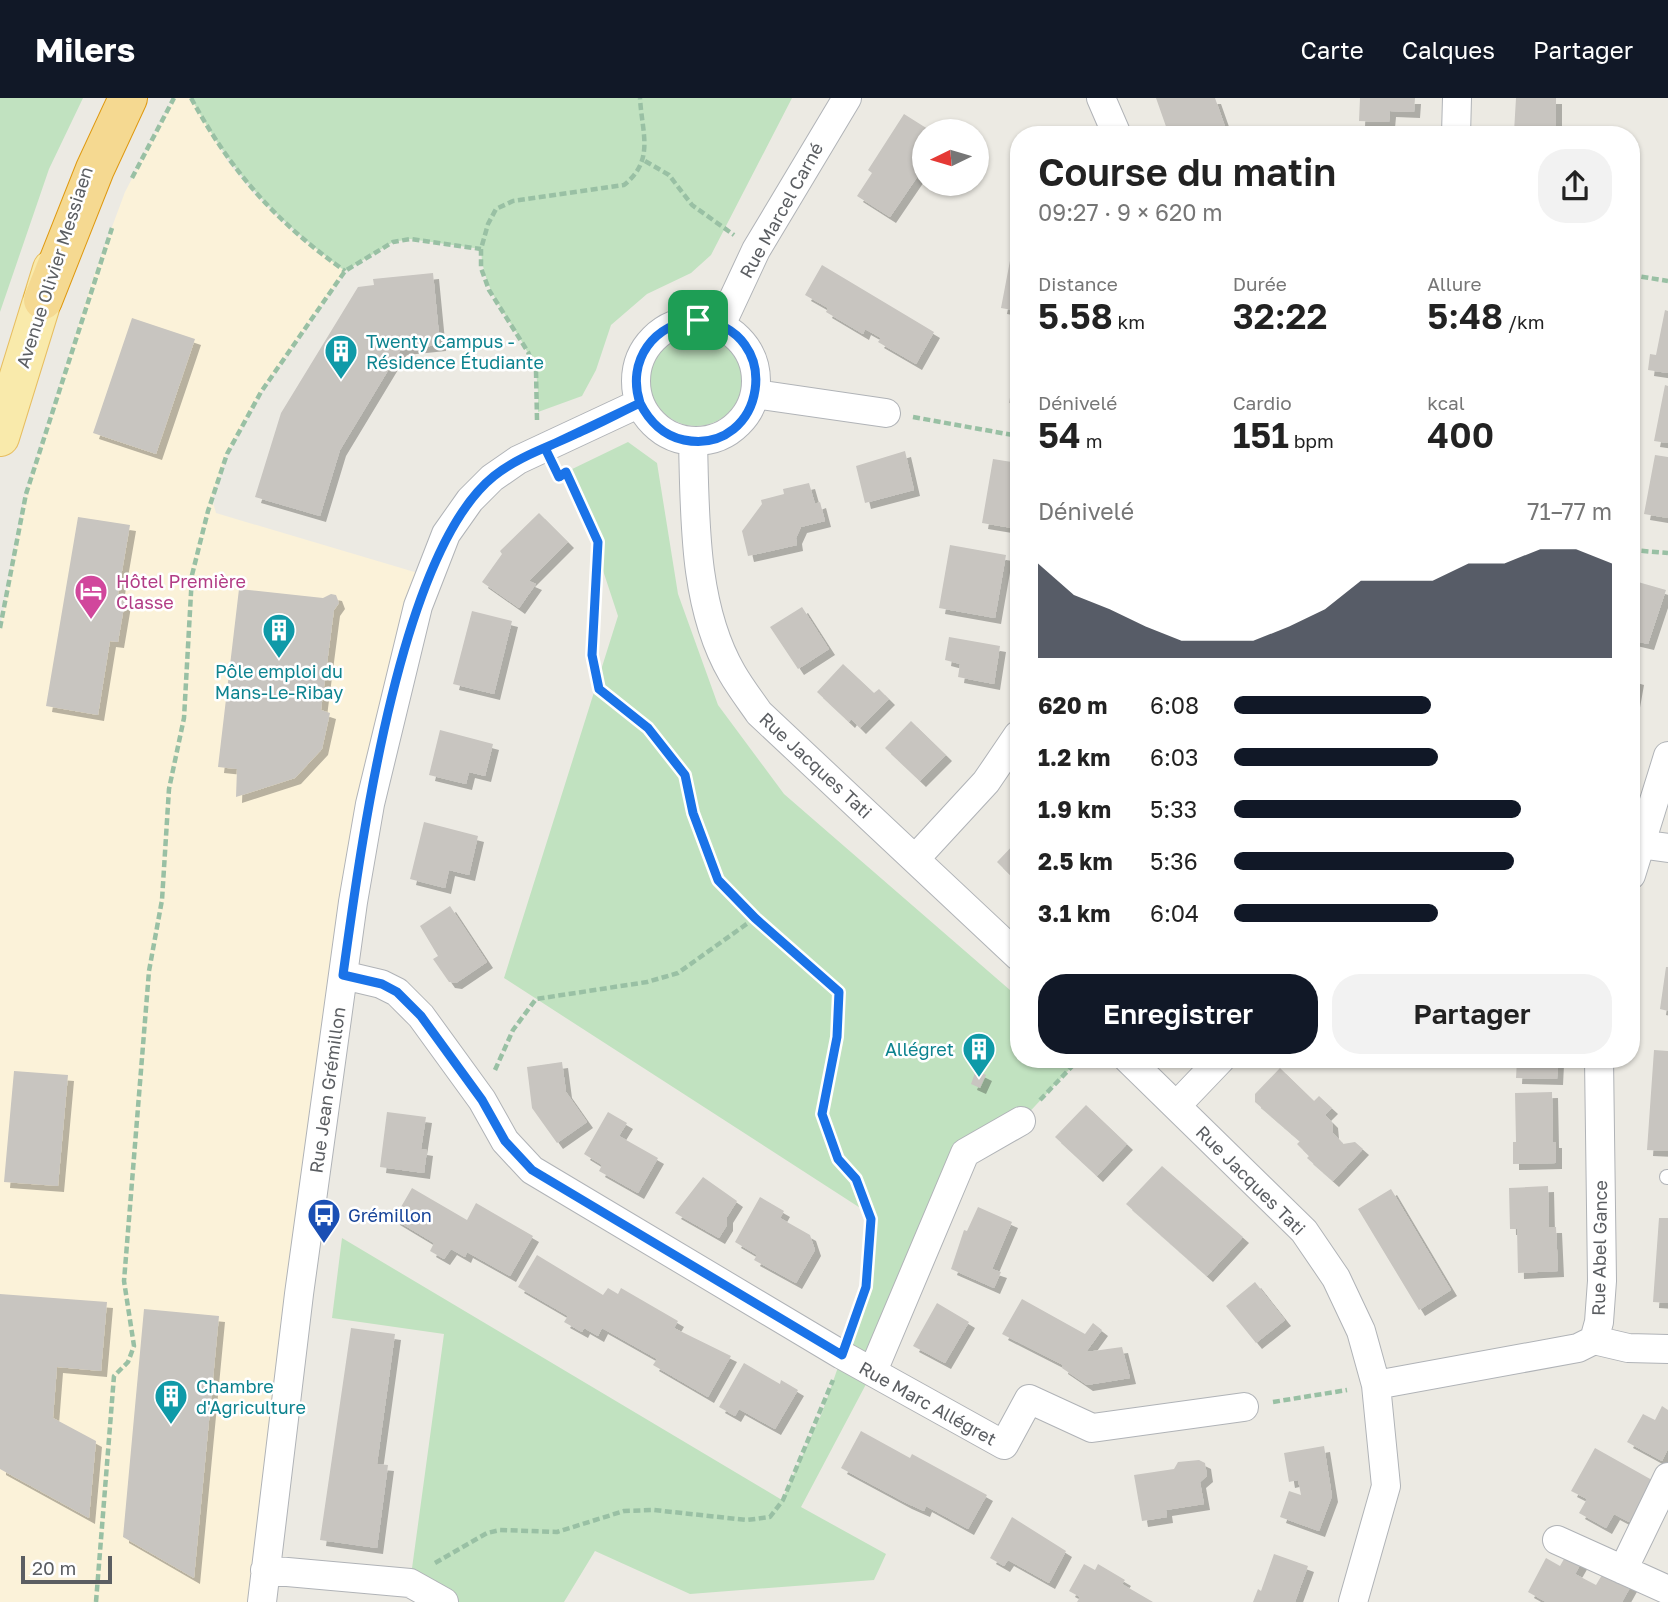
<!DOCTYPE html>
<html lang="fr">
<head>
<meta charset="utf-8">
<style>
	:root { --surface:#fff; --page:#f2f2f2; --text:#222; --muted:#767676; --accent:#111827 }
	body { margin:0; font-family:"Golos Text",sans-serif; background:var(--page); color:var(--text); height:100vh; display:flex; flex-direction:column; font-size:26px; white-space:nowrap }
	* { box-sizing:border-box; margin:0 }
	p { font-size:23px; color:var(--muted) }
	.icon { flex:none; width:38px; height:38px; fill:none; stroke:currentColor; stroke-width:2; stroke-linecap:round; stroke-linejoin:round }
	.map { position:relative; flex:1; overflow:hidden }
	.details { position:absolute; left:1010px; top:28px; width:630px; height:942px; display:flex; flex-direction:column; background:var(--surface); border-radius:28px; box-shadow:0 2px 5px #0004 }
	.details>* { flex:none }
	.needle { width:46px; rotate:265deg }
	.fabs { position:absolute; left:912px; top:21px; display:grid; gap:14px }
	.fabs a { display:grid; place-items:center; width:77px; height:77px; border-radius:50%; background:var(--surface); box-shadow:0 2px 5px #0004; font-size:35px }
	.scale { position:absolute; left:21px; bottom:18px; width:91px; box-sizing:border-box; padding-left:7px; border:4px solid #5b5e62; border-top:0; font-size:19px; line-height:24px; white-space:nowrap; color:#5b5e62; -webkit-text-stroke:5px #fff; paint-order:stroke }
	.pin { position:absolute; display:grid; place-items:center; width:60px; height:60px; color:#fff; margin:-30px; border-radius:14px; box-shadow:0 4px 10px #0006 }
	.round { display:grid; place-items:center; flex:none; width:74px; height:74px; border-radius:28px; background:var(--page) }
	.headline { display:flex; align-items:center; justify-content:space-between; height:119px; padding:0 28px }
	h1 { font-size:38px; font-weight:600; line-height:52px }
	.figures { display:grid; grid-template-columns:repeat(3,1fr); gap:10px; height:119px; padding:7px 28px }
	.figures div { display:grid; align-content:center }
	.figures b { font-size:35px; font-weight:600 }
	.figures small { font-size:19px; font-weight:400 }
	.figures p { font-size:19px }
	.chart { height:196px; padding:14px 28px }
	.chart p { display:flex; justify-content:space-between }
	.chart svg { width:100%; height:126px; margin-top:7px; fill:var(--accent); opacity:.7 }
	.button { display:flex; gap:14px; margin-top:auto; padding:14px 28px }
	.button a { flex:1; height:80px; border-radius:28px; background:var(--accent); color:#fff; font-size:28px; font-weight:600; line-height:80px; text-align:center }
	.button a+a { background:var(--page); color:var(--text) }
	ul { padding:0 28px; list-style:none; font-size:23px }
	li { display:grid; grid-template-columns:112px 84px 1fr; align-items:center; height:52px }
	li i { height:18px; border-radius:9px; background:var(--accent) }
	header { display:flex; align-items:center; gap:42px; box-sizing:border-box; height:98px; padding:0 35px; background:var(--accent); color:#fff }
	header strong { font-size:33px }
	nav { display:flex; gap:38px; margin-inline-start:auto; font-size:24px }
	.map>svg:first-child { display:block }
	.commercial { fill:#fbf2d9 }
	.green { fill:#c1e2c0 }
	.building { fill:#c8c5c0; filter:url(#shadow) }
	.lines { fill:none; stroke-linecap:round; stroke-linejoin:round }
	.lane-casing { stroke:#b0b3b7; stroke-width:16 }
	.street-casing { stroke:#b0b3b7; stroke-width:30 }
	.primary-casing { stroke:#e7be61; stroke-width:40 }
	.highway-casing { stroke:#df9910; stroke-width:40 }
	.path { stroke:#99c0a4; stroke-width:4.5; stroke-dasharray:7 3.5; stroke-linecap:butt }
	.lane { stroke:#fff; stroke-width:14 }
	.street { stroke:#fff; stroke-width:28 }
	.primary { stroke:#f9eaab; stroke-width:38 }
	.highway { stroke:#f5d991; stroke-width:38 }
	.route-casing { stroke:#fff; stroke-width:14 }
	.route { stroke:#1a73e8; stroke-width:9 }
	.labels { text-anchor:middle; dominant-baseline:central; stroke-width:5; stroke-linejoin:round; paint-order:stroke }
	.street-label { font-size:18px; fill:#5b5e62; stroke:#fff }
	.culture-label { font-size:18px; fill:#0d838f; stroke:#fff; text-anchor:start }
	.hotel-label { font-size:18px; fill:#b23c85; stroke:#fff; text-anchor:start }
	.transit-label { font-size:18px; fill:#164399; stroke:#fff; text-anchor:start }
</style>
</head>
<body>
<header>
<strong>Milers</strong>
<nav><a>Carte</a><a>Calques</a><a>Partager</a></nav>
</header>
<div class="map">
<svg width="1668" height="1504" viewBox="0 0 1668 1504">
	<defs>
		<filter id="shadow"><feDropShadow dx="6" dy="6" stdDeviation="0" flood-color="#0004"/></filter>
	</defs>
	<rect width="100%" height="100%" fill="#eceae3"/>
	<path class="commercial" d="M174,0h17l37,64 27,33 37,36 53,40 -84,121 -34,62 -15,45 4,14 212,63 -34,119 -132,907h-262v-974l26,-134 67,-216 32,-86z"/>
	<path class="green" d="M0,0h83l-34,71 -49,143z
		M191,0h601l-81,157 -20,18 -44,21 -36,31 -15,45 -14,26 -44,16c0,-14 1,-30 -4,-44 -15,-45 -51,-68 -53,-119l-71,-10 -17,3 -48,29c-71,-54 -111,-94 -154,-173z
		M650 282a46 46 0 1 1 92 0a46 46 0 1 1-92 0Z
		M628,344l29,21 21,131 40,111 66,89 234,203v62h61l-58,62 -56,32 -92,218 -72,136 85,47 -12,26 -184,14 -95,-43 -31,51h-120l-34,-19 34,-249 -112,-16 10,-80 440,262 40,-87 44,-126 5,-33 -3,-41 -364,-235 114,-362 -30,-91 -22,-53z"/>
	<path class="building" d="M1156,0h59l13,37h-59z
		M1360,0h55l-1,14 -24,-1 -1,11 -30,-1z
		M1516,0h40v36l-42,-2z
		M904,16l27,17h-7v25l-4,6 4,5 -34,50 -33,-21 15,-23 -4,-3z
		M1013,147l5,1v65l-17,-3z
		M822,167l112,67 -18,32 -38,-22 3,-4 -16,-9 -2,5 -37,-22 2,-4 -23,-13z
		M433,175l7,72 -39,4 -61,101 -20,66 -65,-19 26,-84 77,-126 16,-2 -1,-6z
		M1665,212l3,1v62l-20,-3 2,-16 6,1z
		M132,220l63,21 -39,115 -63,-21z
		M1017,263h1v43l-9,-1z
		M1665,287l3,1v57l-14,-2z
		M905,353l9,39 -49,13 -9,-37z
		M1655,357l13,2v61l-24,-4z
		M993,361l25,4v66l-36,-6z
		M809,385l6,21 5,-2 5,19 -24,6 -5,11 1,7 -49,11 -6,-25 20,-27 -1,-4 23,-6 -1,-5z
		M539,415l29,29 -39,39 7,3 -17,24 -37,-26 20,-28 -2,-3z
		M78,419l52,8 -13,75 8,1 -7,41 -8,-1 -12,74 -52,-9z
		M950,447l56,10 -11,63 -56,-10z
		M1631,482l35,10 -18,54 -17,-4z
		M239,491l84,9 8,-4 5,1 3,8 -5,7 -13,100 9,3 -8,36 -27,29 -59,19 1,-28 -19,-2z
		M802,509l27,42 -31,20 -28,-42z
		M472,513l40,10 -18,73 -41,-10z
		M949,539l51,9 -6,38 -36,-7 2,-13 -15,-4z
		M843,566l31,29 5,-4 10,10 -29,29 -9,-9 -2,3 -32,-30z
		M1631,579l7,2 -6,34 -1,-1z
		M911,623l35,34 -26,26 -35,-33z
		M440,632l53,14 -8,32 -16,-4 -3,12 -37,-9z
		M424,724l54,14 -9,39 -20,-5 -4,18 -35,-9z
		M1018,742v43l-21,-21z
		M450,808l37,56 -31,21 -7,-1 -16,-23 5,-3 -18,-30z
		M1666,869h2v44l-8,-2z
		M1654,952l14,1v100l-21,-1z
		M1517,961h41l-1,20 -41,-1z
		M562,964l4,30 21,30 -30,21 -25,-35 -5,-41z
		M1280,970l34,33 5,-5 13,12 -7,7 7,7 1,11 10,11 12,-2 8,7 -30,32 -26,-23 2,-2 -12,-12 3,-3 -45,-39v-8z
		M976,972l10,5 -6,13 -9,-4z
		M14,973l54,4 -10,111 -54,-4z
		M1552,994l1,50h3v21l-43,1v-22h3l-1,-49z
		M1086,1007l41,39 -30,32 -42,-39z
		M387,1014l39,5 -5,32 6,1 -3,23 -44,-6z
		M608,1014l19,11 -8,13 39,22 -20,35 -39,-22 3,-6 -18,-11z
		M1162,1068l81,71 -36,39 -81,-72z
		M703,1079l34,24 -10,16v8l-8,13 -44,-25z
		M1548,1088l1,41h7l2,44 -40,2 -1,-44h-7l-1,-41z
		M412,1090l55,32 9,-17 57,33 -23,40 -43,-24 -2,5 -14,-8 -7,10 -14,-8 4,-8 -40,-24z
		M1391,1091l60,101 -32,20 -61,-101z
		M760,1099l24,14 -4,7 30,17 5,15 -19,33 -42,-23 3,-5 -22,-13z
		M978,1109l34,15 -20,47 9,3 -7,16 -43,-19 13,-39 3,1z
		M1659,1120h9v85l-15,-1z
		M537,1157l66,40 5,-7 10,6 3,-6 57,33 -4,7 57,28 -23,41 -55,-32 4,-6 -55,-31 -4,8 -14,-8 -2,4 -18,-10 4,-6 -50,-29z
		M1255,1184l30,38 -29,23 -30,-37z
		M0,1196l107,8 -6,69 -44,-4 -4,51 43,23 -7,77 -89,-49z
		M1022,1201l63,35 8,-11 9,7 -16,22 36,-5 8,31 -43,7 -25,-17 1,-3 -61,-31z
		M937,1205l32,19 -24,41 -32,-17z
		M144,1211l75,7 -25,262 -71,-41z
		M351,1230l44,6 -18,130 11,1 -11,83 -57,-8z
		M744,1265l36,21 1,-4 17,10 -23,39 -36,-20 -4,7 -16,-9z
		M1662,1308l6,4v39l-6,12 -35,-19 16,-28 12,6z
		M861,1333l49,27 2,-4 75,41 -19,34 -42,-23 -2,5 -18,-8 -65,-35z
		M1324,1348l8,50 -13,35 -39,-14 9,-26 12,4 -3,-15 -9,2 -5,-29z
		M1595,1350l57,32 -23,42 -15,-8 -8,14 -27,-15 8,-14 -16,-8z
		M1199,1362l6,3 2,13 -7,6 4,22 -38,6 1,7 -25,4 -8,-46 40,-6 4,-7z
		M1012,1419l54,34 -17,32 -41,-23 -4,6 -14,-8z
		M1568,1454l15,8 -8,14 21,11 9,-15 27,14 -10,18h-76l-18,-10 18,-34 14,8z
		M1274,1456l34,12 -13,36h-42l5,-13 3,2z
		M1084,1466l11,6 3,-6 27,16 -3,4 31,18h-76l3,-5 -11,-6z"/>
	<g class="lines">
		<defs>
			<path id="lane" d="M1667,1079h1"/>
			<path id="street" d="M1101,0l16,37
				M1456,37l1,-37
				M636 283a60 60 0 1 1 120 0a60 60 0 1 1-120 0Z
				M721,227l35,-75 91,-152
				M755,296l131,19
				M693,343c2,75 0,165 39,232 8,14 18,27 27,40l259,243
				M1639,746l29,4
				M915,761l71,-77 32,-47
				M1631,777l37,-119
				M343,877l38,9 16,8 24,24 61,84 23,41 27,29 310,185 162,90 25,-46 63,29 152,-21
				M1128,961l176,172 32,47 25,53 15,54 10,101 -33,116
				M1177,1007l44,-46
				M1594,1242l34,8 40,1
				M873,1273l92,-218 56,-32
				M1376,1287l202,-37 16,-8 5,-18 3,-41 -3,-222
				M1557,1442l111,50
				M265,1472l145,13 34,19
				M1623,1472l45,-93
				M262,1504l37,-308 54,-392 17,-98 48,-198 28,-72 24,-34 22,-22 26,-18 122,-57"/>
			<path id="primary" d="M0,339l52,-168"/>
			<path id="highway" d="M43,202l52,-131 33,-71"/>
		</defs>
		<use href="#lane" class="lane-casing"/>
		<use href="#street" class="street-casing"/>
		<use href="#primary" class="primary-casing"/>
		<use href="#highway" class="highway-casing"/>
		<path class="path" d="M191,0c41,75 85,124 154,173
			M645,63l24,14 23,30 42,30
			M132,80l42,-80
			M1631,177l37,6
			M913,319l105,19
			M537,322l-1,-49 -8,-19 -39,-62 -8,-22v-19l7,-25 8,-15 17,-8 111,-16c31,-25 18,-51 16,-87
			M564,376l8,9 26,59 -6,113 7,34 49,39 37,47 8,37 25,68 37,38 84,74 -2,45 -15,77 16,45 18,20 15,40 -5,68 -16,42
			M1631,452l37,3
			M0,530l26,-134 86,-266
			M495,972l18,-40 23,-31 111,-17 31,-9 77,-55
			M1040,1002l39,-41
			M1273,1304l74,-12
			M435,1465l52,-30 13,-3 57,2 67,-21 30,-1 93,10 23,-3 13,-17 50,-120
			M96,1504l18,-226 14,-14 6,-16 -10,-65 25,-310 13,-71 7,-111 15,-71 8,-143 16,-64 19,-57 34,-62 84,-121 48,-29 17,-3 71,10"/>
		<use href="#lane" class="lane"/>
		<use href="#street" class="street"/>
		<use href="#primary" class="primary"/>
		<use href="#highway" class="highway"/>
	</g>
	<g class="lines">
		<defs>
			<path id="route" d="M698,222c-44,2 -72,41 -58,83l-95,45 14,29 7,-5 32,70 -6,113 7,34 49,39 37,47 8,38 25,67 37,38 84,74 -2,45 -15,77 16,45 18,20 15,40 -5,68 -24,68 -310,-185 -27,-29 -23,-41 -61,-84 -24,-24 -15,-8 -39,-9c17,-122 55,-422 151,-499 25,-20 55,-29 84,-43 21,-9 41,-20 62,-30 9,18 24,33 44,37 82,16 103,-111 14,-120"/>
		</defs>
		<use href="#route" class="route-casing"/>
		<use href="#route" class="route"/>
	</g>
	<defs>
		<symbol id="building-pin" viewBox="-11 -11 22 30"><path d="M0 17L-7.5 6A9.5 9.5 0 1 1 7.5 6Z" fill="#0f9aa8" stroke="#fff"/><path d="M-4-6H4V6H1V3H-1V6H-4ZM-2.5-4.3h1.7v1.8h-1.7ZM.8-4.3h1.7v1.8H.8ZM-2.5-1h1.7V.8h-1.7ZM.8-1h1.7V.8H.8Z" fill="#fff"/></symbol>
		<symbol id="hotel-pin" viewBox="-11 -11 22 30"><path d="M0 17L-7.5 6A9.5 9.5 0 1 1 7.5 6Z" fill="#d1479c" stroke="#fff"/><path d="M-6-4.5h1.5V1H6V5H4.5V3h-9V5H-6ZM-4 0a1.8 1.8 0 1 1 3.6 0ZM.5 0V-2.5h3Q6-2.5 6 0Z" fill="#fff"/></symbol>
		<symbol id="bus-pin" viewBox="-11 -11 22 30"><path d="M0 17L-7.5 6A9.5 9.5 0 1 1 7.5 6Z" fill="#1a4fb4" stroke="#fff"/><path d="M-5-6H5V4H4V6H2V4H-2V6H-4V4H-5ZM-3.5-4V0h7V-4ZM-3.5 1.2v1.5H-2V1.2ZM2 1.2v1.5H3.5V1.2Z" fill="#fff"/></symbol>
	</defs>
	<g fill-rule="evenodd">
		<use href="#building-pin" x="322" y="234" width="38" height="52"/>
		<use href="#hotel-pin" x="72" y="474" width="38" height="52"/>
		<use href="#building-pin" x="260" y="513" width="38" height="52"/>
		<use href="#building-pin" x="960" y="932" width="38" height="52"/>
		<use href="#bus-pin" x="305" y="1098" width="38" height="52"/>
		<use href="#building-pin" x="152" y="1279" width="38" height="52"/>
	</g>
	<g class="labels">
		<g class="street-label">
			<text transform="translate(781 112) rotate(-61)">Rue Marcel Carné</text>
			<text transform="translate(54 169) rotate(-72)">Avenue Olivier Messiaen</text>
			<text transform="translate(816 667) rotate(43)">Rue Jacques Tati</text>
			<text transform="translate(327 992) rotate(-82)">Rue Jean Grémillon</text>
			<text transform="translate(1251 1082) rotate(45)">Rue Jacques Tati</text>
			<text transform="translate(1599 1150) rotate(-89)">Rue Abel Gance</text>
			<text transform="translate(928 1305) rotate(29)">Rue Marc Allégret</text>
		</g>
		<g class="culture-label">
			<text x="366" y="243">Twenty Campus -<tspan x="366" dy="21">Résidence Étudiante</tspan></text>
			<text x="279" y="573" text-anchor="middle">Pôle emploi du<tspan x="279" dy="21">Mans-Le-Ribay</tspan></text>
			<text x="954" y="951" text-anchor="end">Allégret</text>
			<text x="196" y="1288">Chambre<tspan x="196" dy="21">d'Agriculture</tspan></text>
		</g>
		<g class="hotel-label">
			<text x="116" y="483">Hôtel Première<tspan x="116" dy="21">Classe</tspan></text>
		</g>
		<g class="transit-label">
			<text x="348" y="1117">Grémillon</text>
		</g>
	</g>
</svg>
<div class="fabs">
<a><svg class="needle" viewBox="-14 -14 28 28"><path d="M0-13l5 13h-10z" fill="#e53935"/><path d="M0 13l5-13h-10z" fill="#767676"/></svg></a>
</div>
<div class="scale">20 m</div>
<div class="pin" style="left:698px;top:222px;background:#1e9e55"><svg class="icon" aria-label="arrive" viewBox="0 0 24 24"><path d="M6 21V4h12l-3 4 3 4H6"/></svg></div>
<section class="details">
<div class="headline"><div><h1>Course du matin</h1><p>09:27 · 9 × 620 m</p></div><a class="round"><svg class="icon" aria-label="share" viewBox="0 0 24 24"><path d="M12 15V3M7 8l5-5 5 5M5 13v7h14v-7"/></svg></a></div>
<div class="figures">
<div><p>Distance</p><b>5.58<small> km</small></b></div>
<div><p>Durée</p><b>32:22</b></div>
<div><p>Allure</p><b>5:48<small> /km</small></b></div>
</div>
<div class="figures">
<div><p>Dénivelé</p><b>54<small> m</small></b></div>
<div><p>Cardio</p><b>151<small> bpm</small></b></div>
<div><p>kcal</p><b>400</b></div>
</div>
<div class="chart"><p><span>Dénivelé</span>71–77 m</p>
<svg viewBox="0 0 160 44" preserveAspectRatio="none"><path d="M0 44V11L10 22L20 27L30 33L40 38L50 38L60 38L70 33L80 27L90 17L100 17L110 17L120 11L130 11L140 6L150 6L160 11V44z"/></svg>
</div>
<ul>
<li><b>620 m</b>6:08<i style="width:52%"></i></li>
<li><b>1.2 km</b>6:03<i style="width:54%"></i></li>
<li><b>1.9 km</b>5:33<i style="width:76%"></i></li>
<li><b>2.5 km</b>5:36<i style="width:74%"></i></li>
<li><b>3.1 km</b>6:04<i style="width:54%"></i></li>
</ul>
<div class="button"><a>Enregistrer</a><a>Partager</a></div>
</section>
</div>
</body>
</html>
